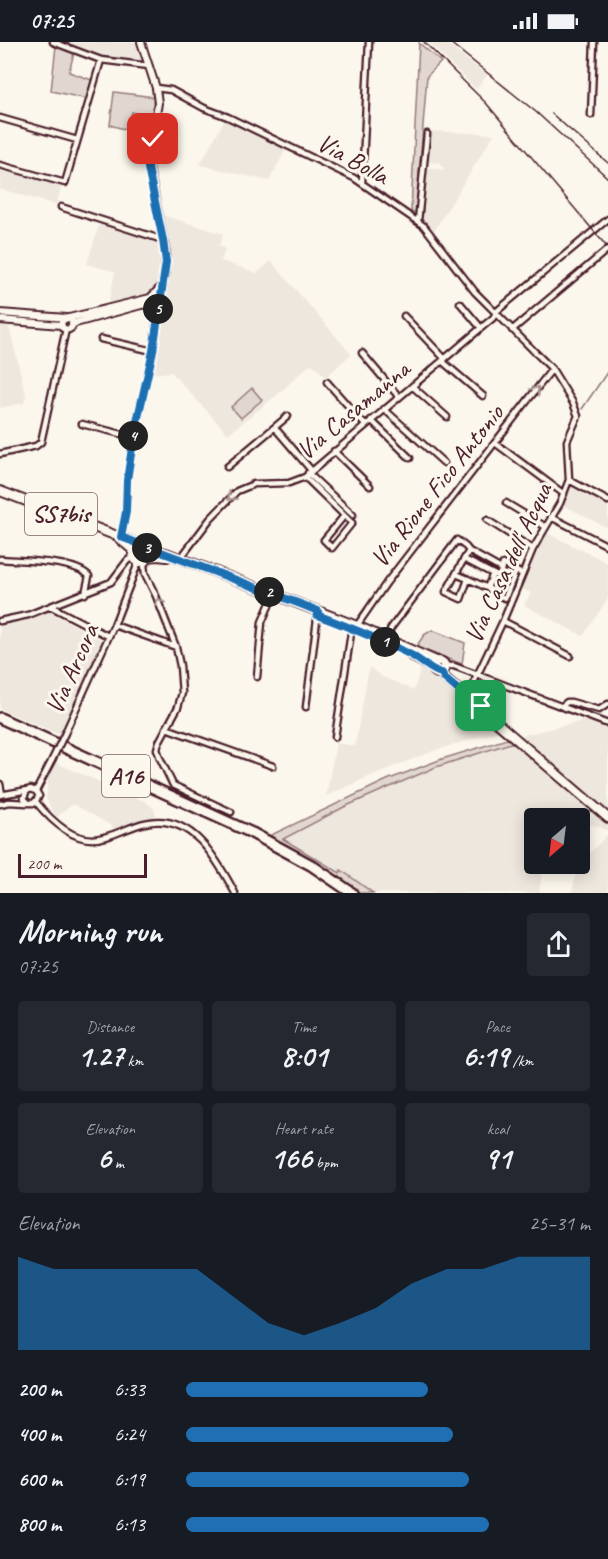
<!DOCTYPE html>
<html lang="en">
<head>
<meta charset="utf-8">
<style>
	:root { --surface:#171b24; --page:#242831; --text:#f1f3f6; --muted:#9ea1a6; --accent:#1f6fb2 }
	body { margin:0; font-family:Caveat,sans-serif; background:var(--page); color:var(--text); height:100vh; display:flex; flex-direction:column; font-size:22px; white-space:nowrap }
	* { box-sizing:border-box; margin:0 }
	p { font-size:20px; color:var(--muted) }
	.icon { flex:none; width:33px; height:33px; fill:none; stroke:currentColor; stroke-width:2; stroke-linecap:round; stroke-linejoin:round }
	.map { position:relative; height:851px; overflow:hidden }
	.side { display:flex; flex-direction:column; background:var(--surface); flex:1 }
	.side>* { flex:none }
	.needle { width:39px; rotate:208deg }
	.tools { position:absolute; left:524px; top:766px; display:grid; gap:12px }
	.tools a { display:grid; place-items:center; width:66px; height:66px; border-radius:6px; background:var(--surface); box-shadow:0 3px 15px #0003; font-size:30px }
	.scale { position:absolute; left:18px; bottom:15px; width:129px; box-sizing:border-box; padding-left:6px; border:3px solid #4a1f2b; border-top:0; font-size:16px; line-height:21px; white-space:nowrap; color:#4a1f2b; -webkit-text-stroke:4px #fbf7ec; paint-order:stroke }
	.pin { position:absolute; display:grid; place-items:center; width:51px; height:51px; color:#fff; margin:-26px; border-radius:12px; box-shadow:0 3px 9px #0006 }
	.km { position:absolute; width:30px; height:30px; margin:-15px; border-radius:50%; background:#222; color:#fff; font-size:16px; line-height:30px; text-align:center }
	.round { display:grid; place-items:center; flex:none; width:63px; height:63px; border-radius:6px; background:var(--page) }
	.overview { display:flex; align-items:center; justify-content:space-between; height:102px; padding:0 18px }
	h1 { font-size:33px; font-weight:800; line-height:45px }
	.metrics { display:grid; grid-template-columns:repeat(3,1fr); gap:9px; height:102px; padding:6px 18px }
	.metrics div { display:grid; align-content:center; border-radius:6px; background:var(--page); text-align:center }
	.metrics b { font-size:30px; font-weight:800 }
	.metrics small { font-size:16px; font-weight:400 }
	.metrics p { font-size:16px }
	.chart { height:168px; padding:12px 18px }
	.chart p { display:flex; justify-content:space-between }
	.chart svg { width:100%; height:108px; margin-top:6px; fill:var(--accent); opacity:.7 }
	ul { padding:0 18px; list-style:none; font-size:20px }
	li { display:grid; grid-template-columns:96px 72px 1fr; align-items:center; height:45px }
	li i { height:15px; border-radius:8px; background:var(--accent) }
	.status { display:flex; justify-content:space-between; align-items:center; height:42px; padding:0 30px; background:var(--surface); direction:ltr }
	.status svg { height:16px; fill:currentColor }
	.map>svg:first-child { display:block }
	.built { fill:#eee7de }
	.green { fill:#e2d7d0; stroke:#967b7e; stroke-width:1.5 }
	.lines { fill:none; stroke-linecap:round; stroke-linejoin:round }
	.stream { stroke:#907477; stroke-width:1.5 }
	.minor-casing { stroke:#4a1f2b; stroke-width:9 }
	.tertiary-casing { stroke:#4a1f2b; stroke-width:10 }
	.primary-casing { stroke:#4a1f2b; stroke-width:12 }
	.motorway-casing { stroke:#4a1f2b; stroke-width:14 }
	.minor { stroke:#fbf7ec; stroke-width:4.5 }
	.tertiary { stroke:#fbf7ec; stroke-width:6 }
	.primary { stroke:#fbf7ec; stroke-width:8 }
	.motorway { stroke:#fbf7ec; stroke-width:9 }
	.rail { stroke:#4a1f2b; stroke-width:1.5 }
	.minor-bridge-casing { stroke:#4a1f2b; stroke-width:9; stroke-linecap:butt }
	.minor-bridge { stroke:#fbf7ec; stroke-width:4.5 }
	.oneway { stroke:#ab9695 }
	.route-casing { stroke:#fff; stroke-width:12 }
	.route { stroke:#1f6fb2; stroke-width:8 }
	.labels { text-anchor:middle; dominant-baseline:central; stroke-width:6; stroke-linejoin:round; paint-order:stroke }
	.shield { fill:#fbf7ec; stroke:#7f6065; stroke-width:1.5 }
	.shield-label { font-size:24px; font-weight:bold; fill:#4a1f2b }
	.street-label { font-size:26px; fill:#4a1f2b; stroke:#fbf7ec }
</style>
</head>
<body>
<div class="status"><b>07:25</b><svg viewBox="0 0 49 12"><path d="M0 12V9h3v3zM5 12V6h3v6zM10 12V3h3v9zM15 12V0h3v12zM26 1h20v11H26zM47 4h2v5h-2z"/></svg></div>
<div class="map">
<svg width="608" height="851" viewBox="0 0 608 851">
	<rect width="100%" height="100%" fill="#fbf7ec"/>
	<filter id="ink" filterUnits="userSpaceOnUse"><feTurbulence type="fractalNoise" baseFrequency=".0167" numOctaves="2"/><feDisplacementMap in="SourceGraphic" scale="12" xChannelSelector="R" yChannelSelector="G"/><feConvolveMatrix kernelMatrix="1 2 1 2 8 2 1 2 1" color-interpolation-filters="sRGB"/></filter>
	<g filter="url(#ink)">
		<path class="built" d="M59,0h79l5,18 -6,2 -28,-3z
			M428,0h16l43,33 -11,14z
			M225,77l61,30 -17,32 -69,-16z
			M430,89l64,3 -60,97 -13,-13 5,-50 17,2 1,-3h-3v-4l-13,-1z
			M0,125l62,18 -6,20 -56,-16z
			M162,173l61,19 -4,12 6,3 -4,12 36,12 14,-12 80,93 -25,23 -14,-13 -4,2 -32,30 -48,38 -57,-62 -21,2 19,-98 -1,-33z
			M100,180l59,18 1,22 -4,28 -8,6 -40,10 7,-34 -28,-8z
			M0,284h9l17,70 -2,7 -24,5z
			M571,442l37,19v25l-47,-24z
			M547,491l61,30v35l-25,38 -59,-31 7,-12 -11,-5z
			M47,568l56,31 -43,94 -60,-26v-88l31,-3z
			M421,624l79,65 -64,19 -54,21 -56,25 10,-53 19,3 14,-79 14,10 31,13z
			M587,678l21,7v85l-89,-76z
			M514,700l94,80v9l-11,-5 -16,-4 -2,2v-5h-45v45h9l-4,29h-166l-32,-22 -1,2 -58,-33 62,-33 92,-40z
			M54,720l92,40 8,7 2,8 -18,4 -25,9 -1,-4 -39,-22 -16,13 -4,-4 -7,-15 2,-22z
			M608,792v59h-36l5,-26z"/>
		<path class="green" d="M419,1l22,19 -14,14 -11,137 -5,-2z
			M56,4l18,7 -5,19 23,8 -5,19 -36,-8z
			M114,50l40,5 -2,20 -20,-5 -5,18 -17,-5z
			M252,346l10,12 -21,18 -10,-11z
			M432,588l33,13 -3,21 -46,-17 8,-12z
			M510,696l4,4 -78,25 -92,40 -61,32 57,34 1,-3 32,23h-14l-46,-31 -44,-26 118,-56 55,-21z"/>
		<g class="lines">
			<path class="stream" d="M582,367l26,-38"/>
			<defs>
				<path id="minor" d="M53,0l48,18 48,6
					M156,46l15,2 33,18 24,9 126,61 70,48 51,66 77,77 21,34 5,13 -11,25 2,39 -9,23 -27,46 -30,72 -28,59 -2,14 4,8
					M591,73l3,-73
					M0,76l77,22
					M0,123l65,18 36,-123
					M362,141l7,-141
					M61,165l102,33
					M418,179l9,-87
					M460,261l21,25
					M404,274l41,43
					M512,288l96,-81
					M101,297l52,12
					M362,311l37,44
					M442,319l41,35
					M327,340l38,43
					M412,344l35,31
					M384,367l60,54
					M371,378l39,38
					M82,382l51,13
					M275,386l36,42
					M495,401l69,51
					M334,409l36,35
					M0,412l36,-8 5,-4 25,-113
					M227,425l61,-51
					M308,431l45,42
					M305,435l47,46 -20,25 -8,-8 20,-24
					M569,438l39,21
					M506,461l40,24
					M551,475l57,29
					M487,478l46,29
					M121,495l5,-25 1,-32 7,-45 19,-84 5,-43
					M469,509l32,18
					M0,517c22,2 74,1 89,17l-4,18
					M147,517l-3,5 1,10 11,22 20,51 4,19 2,27 -4,14 -19,35 -2,7 3,9 13,27 58,27
					M180,517l30,-40 27,-28 17,-7 35,-1 16,-6 176,-149 12,-10 4,-7 111,-92
					M456,532l12,5 -7,20 -15,-7 18,-33
					M468,537l26,12 5,-14
					M487,546l6,-14
					M494,549v3l11,4 11,-27
					M50,564l58,30
					M0,579l28,-6 83,-33 16,-21 6,-5
					M503,579l67,35
					M114,583l62,22
					M356,585l31,-45 165,-213
					M386,597l5,-11 66,-88 9,7 3,4 -5,8 35,18 4,-13 19,10
					M445,624h9l154,58
					M257,635l5,-55 12,-28
					M562,664l5,-4h4l28,8 9,-6
					M306,665l12,-96
					M166,686l107,38
					M65,691l49,-108 25,-64
					M335,695l16,-104 3,-8
					M0,742l2,10
					M36,749l-6,-2 -4,3 -2,6 4,5h6l5,-7 -3,-5 16,-31
					M0,753l28,-5
					M36,760c13,16 34,37 56,37 18,0 35,-12 53,-16 46,-11 72,36 90,70
					M0,762l9,-2 18,1"/>
				<path id="tertiary" d="M0,271l67,5
					M69,276l81,-20 13,-13
					M61.5 282a5.5 5.5 0 1 1 11 0a5.5 5.5 0 1 1-11 0Z
					M0,278l61,5
					M72,282l69,-19 8,-1 9,4 7,-36 1,-19 -18,-90 10,-60 -2,-15 -15,-46"/>
				<path id="primary" d="M0,449l143,55
					M120,497l14,12
					M133 512a8 8 0 1 1 16 0a8 8 0 1 1-16 0Z
					M145,505l24,7 188,72 79,35
					M148,515l9,-1 10,1
					M412,614l21,12
					M433 625a6 6 0 1 1 12 0a6 6 0 1 1-12 0Z
					M442,631l3,5 163,140"/>
				<path id="motorway" d="M0,676l252,115 59,32 41,28"/>
			</defs>
			<use href="#minor" class="minor-casing"/>
			<use href="#tertiary" class="tertiary-casing"/>
			<use href="#primary" class="primary-casing"/>
			<use href="#motorway" class="motorway-casing"/>
			<use href="#minor" class="minor"/>
			<use href="#tertiary" class="tertiary"/>
			<use href="#primary" class="primary"/>
			<use href="#motorway" class="motorway"/>
			<path class="rail" d="M424,0l62,61 122,145
				M449,0l87,70 72,66
				M552,72l56,49"/>
			<defs>
				<path id="minor-bridge" d="M52,718l13,-27"/>
			</defs>
			<use href="#minor-bridge" class="minor-bridge-casing"/>
			<use href="#minor-bridge" class="minor-bridge"/>
		</g>
		<defs><path id="oneway-chevron" d="M-2-3.5L2.5 0L-2 3.5" fill="none" stroke-width="1.6" stroke-linecap="round" stroke-linejoin="round" transform="scale(1.5)"/></defs>
		<g class="oneway">
			<use href="#oneway-chevron" transform="translate(536 348) rotate(-54)"/>
			<use href="#oneway-chevron" transform="translate(231 455) rotate(137)"/>
			<use href="#oneway-chevron" transform="translate(159 560) rotate(-112)"/>
		</g>
	</g>
	<g class="lines" filter="url(#ink)">
		<defs>
			<path id="route" d="M153,97l-5,29 15,72 3,22 -13,89 -19,84 -7,45 -1,32 -5,25 182,68 15,6 -1,4c32,12 63,24 94,40 8,4 24,18 31,18l2,5 40,34 -3,-6"/>
		</defs>
		<use href="#route" class="route-casing"/>
		<use href="#route" class="route"/>
	</g>
	<g class="labels">
		<g class="shield">
			<rect x="25" y="451" width="72" height="42" rx="4.5"/>
			<rect x="102" y="713" width="48" height="42" rx="4.5"/>
		</g>
		<g class="shield-label">
			<text x="61" y="472">SS7bis</text>
			<text x="126" y="734">A16</text>
		</g>
		<g class="street-label">
			<text transform="translate(353 117) rotate(29)">Via Bolla</text>
			<text transform="translate(353 368) rotate(-40)">Via Casamanna</text>
			<text transform="translate(437 444) rotate(-52)">Via Rione Fico Antonio</text>
			<text transform="translate(508 521) rotate(-65)">Via Casa dell' Acqua</text>
			<text transform="translate(72 627) rotate(-66)">Via Arcora</text>
		</g>
	</g>
</svg>
<div class="tools">
<a><svg class="needle" viewBox="-14 -14 28 28"><path d="M0-13l5 13h-10z" fill="#e53935"/><path d="M0 13l5-13h-10z" fill="#9ea1a6"/></svg></a>
</div>
<div class="scale">200 m</div>
<div class="pin" style="left:481px;top:664px;background:#1e9e55"><svg class="icon" aria-label="arrive" viewBox="0 0 24 24"><path d="M6 21V4h12l-3 4 3 4H6"/></svg></div>
<div class="pin" style="left:153px;top:97px;background:#d93025"><svg class="icon" aria-label="check" viewBox="0 0 24 24"><path d="M5 12l5 5 9-10"/></svg></div>
<b class="km" style="left:385px;top:600px">1</b>
<b class="km" style="left:269px;top:550px">2</b>
<b class="km" style="left:147px;top:506px">3</b>
<b class="km" style="left:133px;top:394px">4</b>
<b class="km" style="left:158px;top:267px">5</b>
</div>
<section class="side">
<div class="overview"><div><h1>Morning run</h1><p>07:25</p></div><a class="round"><svg class="icon" aria-label="share" viewBox="0 0 24 24"><path d="M12 15V3M7 8l5-5 5 5M5 13v7h14v-7"/></svg></a></div>
<div class="metrics">
<div><p>Distance</p><b>1.27<small> km</small></b></div>
<div><p>Time</p><b>8:01</b></div>
<div><p>Pace</p><b>6:19<small> /km</small></b></div>
</div>
<div class="metrics">
<div><p>Elevation</p><b>6<small> m</small></b></div>
<div><p>Heart rate</p><b>166<small> bpm</small></b></div>
<div><p>kcal</p><b>91</b></div>
</div>
<div class="chart"><p><span>Elevation</span>25–31 m</p>
<svg viewBox="0 0 160 44" preserveAspectRatio="none"><path d="M0 44V6L10 11L20 11L30 11L40 11L50 11L60 22L70 33L80 38L90 33L100 27L110 17L120 11L130 11L140 6L150 6L160 6V44z"/></svg>
</div>
<ul>
<li><b>200 m</b>6:33<i style="width:60%"></i></li>
<li><b>400 m</b>6:24<i style="width:66%"></i></li>
<li><b>600 m</b>6:19<i style="width:70%"></i></li>
<li><b>800 m</b>6:13<i style="width:75%"></i></li>
</ul>
</section>
</body>
</html>
